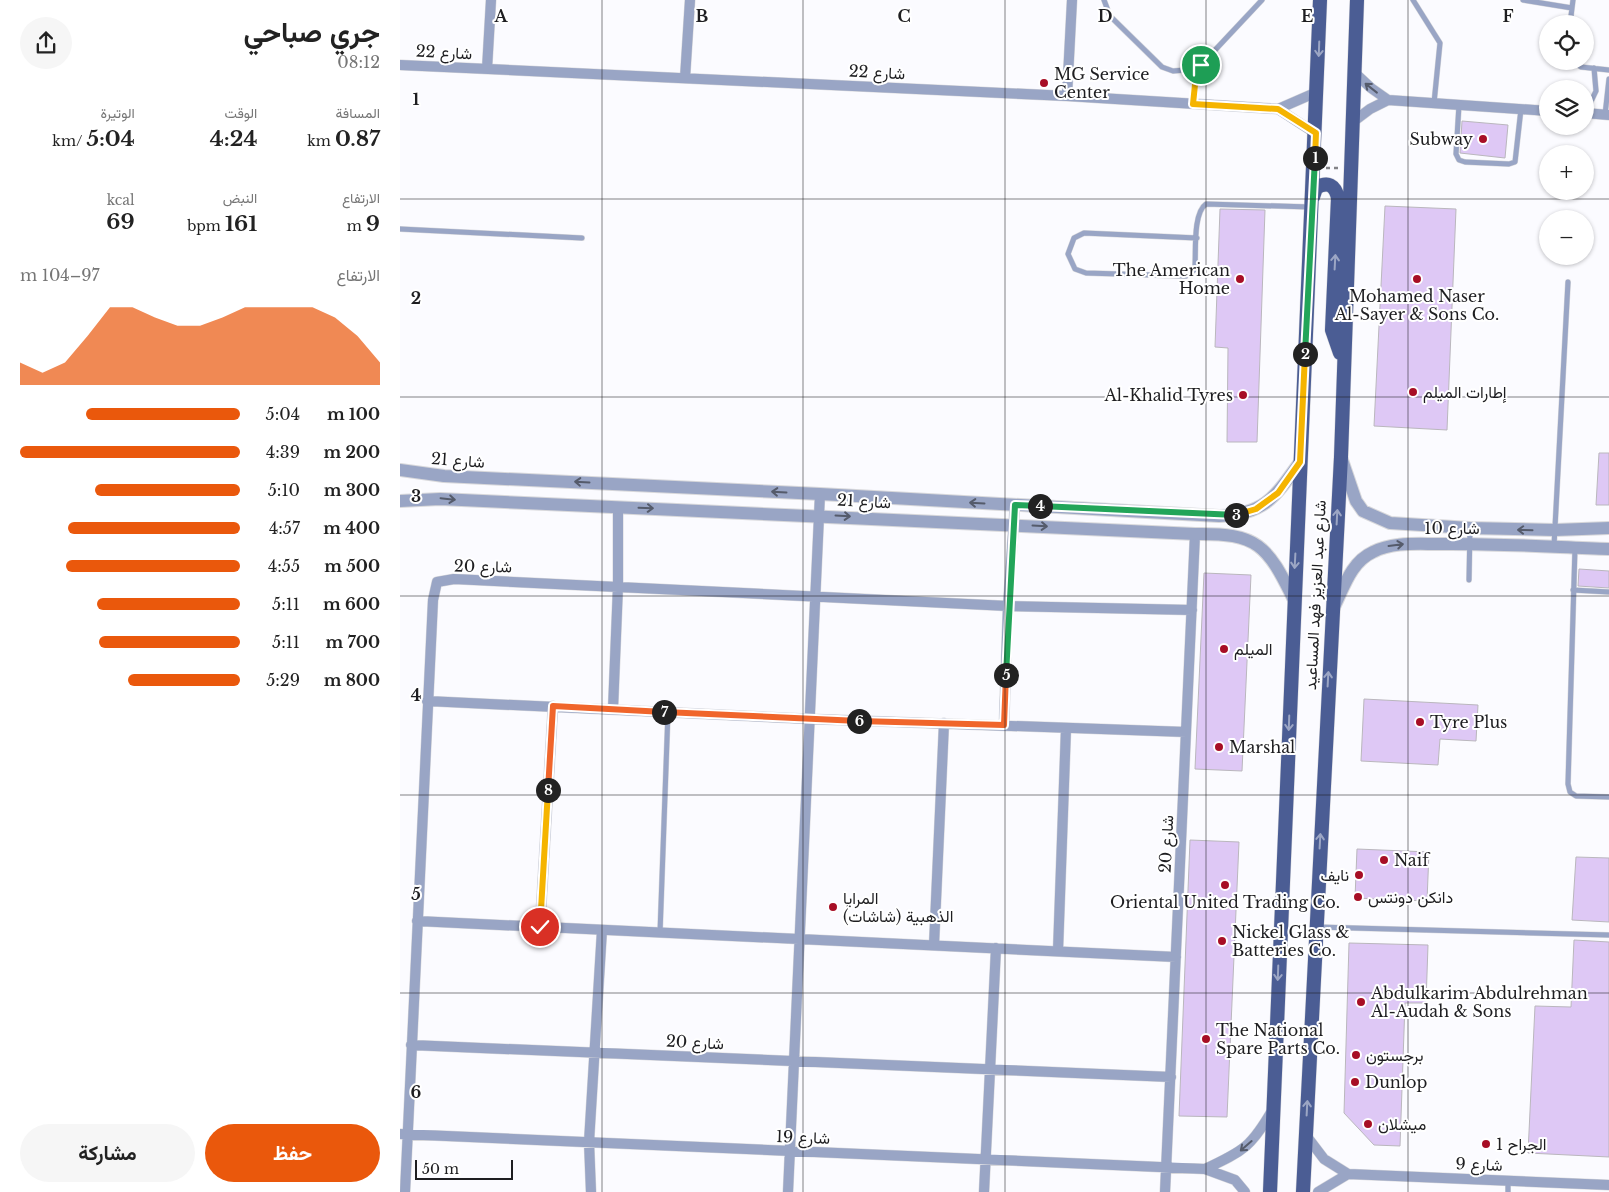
<!DOCTYPE html>
<html lang="ar">
<head>
<meta charset="utf-8">
<style>
	:root { --surface:#fff; --page:#f6f6f6; --text:#222; --muted:#767676; --accent:#ea580c }
	body { margin:0; font-family:"Libre Baskerville",Vazirmatn,serif; background:var(--page); color:var(--text); direction:rtl; height:100vh; display:flex; flex-direction:column; font-size:19px; white-space:nowrap }
	* { box-sizing:border-box; margin:0 }
	p { font-size:16px; color:var(--muted) }
	.icon { flex:none; width:28px; height:28px; fill:none; stroke:currentColor; stroke-width:2; stroke-linecap:round; stroke-linejoin:round }
	.map { position:relative; flex:1; overflow:hidden; direction:ltr }
	.side { display:flex; flex-direction:column; background:var(--surface); width:400px }
	.side>* { flex:none }
	.fabs { position:absolute; left:1139px; top:15px; display:grid; gap:10px }
	.fabs a { display:grid; place-items:center; width:55px; height:55px; border-radius:50%; background:var(--surface); box-shadow:0 1px 4px #0004; font-size:25px }
	.scale { position:absolute; left:15px; bottom:12px; width:98px; box-sizing:border-box; padding-left:5px; border:2px solid #1e1e21; border-top:0; font-size:14px; line-height:18px; white-space:nowrap; color:#1e1e21; -webkit-text-stroke:4px #fff; paint-order:stroke }
	.pin { position:absolute; display:grid; place-items:center; width:42px; height:42px; color:#fff; margin:-21px; border:2px solid #fff; border-radius:50%; box-shadow:0 1px 5px #0007 }
	.km { position:absolute; width:25px; height:25px; margin:-12px; border-radius:50%; background:#222; color:#fff; font-size:14px; line-height:25px; text-align:center }
	.round { display:grid; place-items:center; flex:none; width:52px; height:52px; border-radius:26px; background:var(--page) }
	.head { display:flex; align-items:center; justify-content:space-between; height:85px; padding:0 20px }
	h1 { font-size:28px; font-weight:700; line-height:38px }
	.metrics { display:grid; grid-template-columns:repeat(3,1fr); gap:8px; height:85px; padding:5px 20px }
	.metrics div { display:grid; align-content:center }
	.metrics b { font-size:21px; font-weight:700 }
	.metrics small { font-size:14px; font-weight:400 }
	.metrics p { font-size:14px }
	.chart { height:140px; padding:10px 20px }
	.chart p { display:flex; justify-content:space-between }
	.chart svg { width:100%; height:90px; margin-top:5px; fill:var(--accent); opacity:.7 }
	.button { display:flex; gap:10px; margin-top:auto; padding:10px 20px }
	.button a { flex:1; height:58px; border-radius:30px; background:var(--accent); color:#fff; font-size:20px; font-weight:700; line-height:58px; text-align:center }
	.button a+a { background:var(--page); color:var(--text) }
	ul { padding:0 20px; list-style:none; font-size:16px }
	li { display:grid; grid-template-columns:80px 60px 1fr; align-items:center; height:38px }
	li i { height:12px; border-radius:6px; background:var(--accent) }
	main { display:flex; flex:1; min-height:0 }
	.map>svg:first-child { display:block }
	.building { fill:#dec8f5; stroke:#bab7bd }
	.lines { fill:none; stroke-linecap:round; stroke-linejoin:round }
	.service-casing { stroke:#d8d8db; stroke-width:6 }
	.minor-casing { stroke:#d8d8db; stroke-width:11 }
	.tertiary-casing { stroke:#d8d8db; stroke-width:14 }
	.primary-casing { stroke:#d8d8db; stroke-width:15 }
	.path { stroke:#838387; stroke-width:2.5; stroke-dasharray:4 4; stroke-linecap:butt }
	.service { stroke:#99a5c5; stroke-width:5 }
	.minor { stroke:#99a5c5; stroke-width:10 }
	.tertiary { stroke:#99a5c5; stroke-width:12 }
	.primary { stroke:#4b5d94; stroke-width:14 }
	.oneway { stroke:#9ca6c4 }
	.oneway2 { stroke:#555b6b }
	.split-1-casing { stroke:#fff; stroke-width:10 }
	.split-2-casing { stroke:#fff; stroke-width:10 }
	.split-3-casing { stroke:#fff; stroke-width:10 }
	.split-4-casing { stroke:#fff; stroke-width:10 }
	.split-5-casing { stroke:#fff; stroke-width:10 }
	.split-6-casing { stroke:#fff; stroke-width:10 }
	.split-7-casing { stroke:#fff; stroke-width:10 }
	.split-8-casing { stroke:#fff; stroke-width:10 }
	.split-9-casing { stroke:#fff; stroke-width:10 }
	.split-1 { stroke:#f5b400; stroke-width:6 }
	.split-2 { stroke:#22a559; stroke-width:6 }
	.split-3 { stroke:#f5b400; stroke-width:6 }
	.split-4 { stroke:#22a559; stroke-width:6 }
	.split-5 { stroke:#22a559; stroke-width:6 }
	.split-6 { stroke:#f0652b; stroke-width:6 }
	.split-7 { stroke:#f0652b; stroke-width:6 }
	.split-8 { stroke:#f0652b; stroke-width:6 }
	.split-9 { stroke:#f5b400; stroke-width:6 }
	.grid { fill:none; stroke:#1e1e21; stroke-width:1; stroke-opacity:0.55 }
	.poi-dot { fill:#a70e25; stroke:#fff; stroke-width:2 }
	.labels { text-anchor:middle; dominant-baseline:central; stroke-width:4; stroke-linejoin:round; paint-order:stroke }
	.street-label { font-size:16px; fill:#1e1e21; stroke:#fff }
	.poi-label { font-size:16px; fill:#1e1e21; stroke:#fff; text-anchor:start }
	.grid-label { font-size:16px; text-anchor:middle; font-weight:bold; fill:#1e1e21; stroke:#fff; stroke-width:4; stroke-linejoin:round; paint-order:stroke }
</style>
</head>
<body>
<main>
<div class="map">
<svg width="1209" height="1192" viewBox="0 0 1209 1192">
	<rect width="100%" height="100%" fill="#fbfbff"/>
	<path class="building" d="M1062,121l46,4 -3,33 -45,-5z
		M985,206l71,3 -9,221 -73,-4z
		M820,209l45,1 -8,232h-30l1,-94 -13,-1z
		M1199,453h10v52h-13z
		M1179,569l30,2v17l-31,-2z
		M804,573l47,2 -9,196 -47,-2z
		M964,699l114,6 -2,36 -36,-2 -2,26 -77,-4z
		M790,840l49,2 -12,275 -48,-1z
		M957,849l72,3 -2,49 -72,-3z
		M1176,857l33,1v64l-37,-2z
		M1174,940l35,2v215l-81,-4 7,-147 36,1z
		M949,943l79,2 -2,58h-21l-5,143 -26,-1 -30,-32z"/>
	<g class="lines">
		<defs>
			<path id="service" d="M704,0l6,16 52,51 11,4 25,-2
				M1013,0l27,43 -6,60
				M1123,0l49,8
				M1170,24l3,-24
				M1172,61l9,6 28,3
				M793,104l3,-29 5,-10 61,-65
				M1059,105l-3,49 3,6 6,2 44,2 6,-2 6,-53
				M1186,112l10,-21 -2,-23
				M1205,115l4,-36
				M0,229l182,9
				M797,238l-113,-5 -10,5 -6,16 7,15 11,4 100,3 8,-6 1,-4c1,-16 -2,-53 11,-62l104,3
				M1154,546l14,-264
				M1175,548l-7,236 2,8 6,4 33,1
				M1069,580l1,-51
				M1173,590l36,2
				M917,927l292,8
				M260,933l8,-221
				M1108,1192v-11"/>
			<path id="minor" d="M0,65l667,31 211,13 37,24
				M87,69l4,-69
				M956,74l15,14 17,12
				M285,78l5,-78
				M667,96l5,-96
				M878,109l39,-17
				M1185,113l24,2
				M954,121l16,-12 18,-9 160,11
				M27,701l384,18 375,13
				M213,709l5,-123v-79
				M604,725l4,-119 7,-101
				M17,921l759,36
				M140,927l13,-221
				M534,945l10,-222
				M658,951l8,-223
				M11,1045l760,32
				M0,1134l805,35 30,11 10,12
				M905,1134l19,25 24,15 261,11
				M805,1169c39,-18 47,-23 68,-60
				M5,1192l28,-592 4,-18 17,-3 554,27 184,4
				M191,1192l-2,-50 13,-212
				M388,1192l32,-698
				M584,1192l12,-244
				M765,1192l30,-658
				M918,1192l30,-18"/>
			<path id="tertiary" d="M942,460l14,41 7,10 27,12 80,5 85,2 54,-2
				M0,470l44,6 376,18 399,22c46,-2 56,-19 81,-54
				M0,501l40,-2 755,35c63,-1 72,11 99,66
				M934,607c10,-20 17,-45 39,-55 19,-10 43,-8 64,-8 57,-1 115,3 172,5"/>
			<path id="primary" d="M913,197l3,-9c12,-7 19,-3 22,10l-6,132 8,23
				M870,1192l50,-1192
				M903,1192l38,-735 16,-457"/>
		</defs>
		<use href="#service" class="service-casing"/>
		<use href="#minor" class="minor-casing"/>
		<use href="#tertiary" class="tertiary-casing"/>
		<use href="#primary" class="primary-casing"/>
		<path class="path" d="M926,168h12"/>
		<use href="#service" class="service"/>
		<use href="#minor" class="minor"/>
		<use href="#tertiary" class="tertiary"/>
		<use href="#primary" class="primary"/>
	</g>
	<defs><path id="oneway-shaft" d="M-6 0H5M1.5-3L5.5 0L1.5 3" fill="none" stroke-width="1.6" stroke-linecap="round" stroke-linejoin="round" transform="scale(1.25)"/></defs>
	<g class="oneway">
		<use href="#oneway-shaft" transform="translate(919 49) rotate(92)"/>
		<use href="#oneway-shaft" transform="translate(935 262) rotate(-87)"/>
		<use href="#oneway-shaft" transform="translate(937 517) rotate(-87)"/>
		<use href="#oneway-shaft" transform="translate(895 561) rotate(93)"/>
		<use href="#oneway-shaft" transform="translate(928 679) rotate(-87)"/>
		<use href="#oneway-shaft" transform="translate(889 723) rotate(92)"/>
		<use href="#oneway-shaft" transform="translate(920 841) rotate(-87)"/>
		<use href="#oneway-shaft" transform="translate(878 973) rotate(92)"/>
		<use href="#oneway-shaft" transform="translate(907 1108) rotate(-87)"/>
	</g>
	<g class="oneway2">
		<use href="#oneway-shaft" transform="translate(971 88) rotate(-142)"/>
		<use href="#oneway-shaft" transform="translate(182 482) rotate(-177)"/>
		<use href="#oneway-shaft" transform="translate(379 492) rotate(-177)"/>
		<use href="#oneway-shaft" transform="translate(48 499) rotate(6)"/>
		<use href="#oneway-shaft" transform="translate(577 503) rotate(-177)"/>
		<use href="#oneway-shaft" transform="translate(246 508) rotate(2)"/>
		<use href="#oneway-shaft" transform="translate(443 516) rotate(3)"/>
		<use href="#oneway-shaft" transform="translate(640 526) rotate(3)"/>
		<use href="#oneway-shaft" transform="translate(1125 530) rotate(-179)"/>
		<use href="#oneway-shaft" transform="translate(996 545) rotate(-7)"/>
		<use href="#oneway-shaft" transform="translate(846 1146) rotate(139)"/>
	</g>
	<g class="lines">
		<defs>
			<path id="split-1" d="M801,65l-5,10 -3,29 85,5 38,24 -1,25"/>
			<path id="split-2" d="M905,354l10,-196"/>
			<path id="split-3" d="M836,515l20,-6 22,-16 22,-31 5,-108"/>
			<path id="split-4" d="M640,506l196,9"/>
			<path id="split-5" d="M606,675l9,-170 25,1"/>
			<path id="split-6" d="M459,721l145,4 2,-50"/>
			<path id="split-7" d="M264,712l195,9"/>
			<path id="split-8" d="M148,790l5,-84 111,6"/>
			<path id="split-9" d="M140,927l8,-137"/>
		</defs>
		<use href="#split-1" class="split-1-casing"/>
		<use href="#split-2" class="split-2-casing"/>
		<use href="#split-3" class="split-3-casing"/>
		<use href="#split-4" class="split-4-casing"/>
		<use href="#split-5" class="split-5-casing"/>
		<use href="#split-6" class="split-6-casing"/>
		<use href="#split-7" class="split-7-casing"/>
		<use href="#split-8" class="split-8-casing"/>
		<use href="#split-9" class="split-9-casing"/>
		<use href="#split-1" class="split-1"/>
		<use href="#split-2" class="split-2"/>
		<use href="#split-3" class="split-3"/>
		<use href="#split-4" class="split-4"/>
		<use href="#split-5" class="split-5"/>
		<use href="#split-6" class="split-6"/>
		<use href="#split-7" class="split-7"/>
		<use href="#split-8" class="split-8"/>
		<use href="#split-9" class="split-9"/>
	</g>
	<path class="grid" d="M202,0v1192M403,0v1192M605,0v1192M806,0v1192M1008,0v1192M0,199h1209M0,397h1209M0,596h1209M0,795h1209M0,993h1209"/>
	<g class="poi-dot">
		<circle cx="644" cy="83" r="5"/>
		<circle cx="1083" cy="139" r="5"/>
		<circle cx="840" cy="279" r="5"/>
		<circle cx="1017" cy="279" r="5"/>
		<circle cx="1013" cy="392" r="5"/>
		<circle cx="843" cy="395" r="5"/>
		<circle cx="824" cy="649" r="5"/>
		<circle cx="1020" cy="722" r="5"/>
		<circle cx="819" cy="747" r="5"/>
		<circle cx="984" cy="860" r="5"/>
		<circle cx="959" cy="875" r="5"/>
		<circle cx="825" cy="885" r="5"/>
		<circle cx="958" cy="897" r="5"/>
		<circle cx="433" cy="907" r="5"/>
		<circle cx="822" cy="941" r="5"/>
		<circle cx="961" cy="1002" r="5"/>
		<circle cx="806" cy="1039" r="5"/>
		<circle cx="956" cy="1055" r="5"/>
		<circle cx="955" cy="1082" r="5"/>
		<circle cx="968" cy="1124" r="5"/>
		<circle cx="1086" cy="1144" r="5"/>
	</g>
	<g class="labels">
		<g class="street-label">
			<text transform="translate(44 52) rotate(3)">شارع 22</text>
			<text transform="translate(477 72) rotate(3)">شارع 22</text>
			<text transform="translate(58 460) rotate(4)">شارع 21</text>
			<text transform="translate(464 501) rotate(3)">شارع 21</text>
			<text x="1052" y="528">شارع 10</text>
			<text transform="translate(83 566) rotate(1)">شارع 20</text>
			<text transform="translate(915 595) rotate(-87)">شارع عبد العزيز فهد المساعيد</text>
			<text transform="translate(766 844) rotate(-87)">شارع 20</text>
			<text transform="translate(295 1042) rotate(3)">شارع 20</text>
			<text transform="translate(403 1137) rotate(2)">شارع 19</text>
			<text transform="translate(1079 1164) rotate(2)">شارع 9</text>
		</g>
		<g class="poi-label">
			<text x="654" y="74">MG Service<tspan x="654" dy="18">Center</tspan></text>
			<text x="1073" y="139" text-anchor="end">Subway</text>
			<text x="830" y="270" text-anchor="end">The American<tspan x="830" dy="18">Home</tspan></text>
			<text x="1017" y="296" text-anchor="middle">Mohamed Naser<tspan x="1017" dy="18">Al-Sayer &amp; Sons Co.</tspan></text>
			<text x="1023" y="392">إطارات الميلم</text>
			<text x="833" y="395" text-anchor="end">Al-Khalid Tyres</text>
			<text x="834" y="649">الميلم</text>
			<text x="1030" y="722">Tyre Plus</text>
			<text x="829" y="747">Marshal</text>
			<text x="994" y="860">Naif</text>
			<text x="949" y="875" text-anchor="end">نايف</text>
			<text x="968" y="897">دانكن دونتس</text>
			<text x="443" y="898">المرايا<tspan x="443" dy="18">الذهبية (شاشات)</tspan></text>
			<text x="825" y="902" text-anchor="middle">Oriental United Trading Co.</text>
			<text x="832" y="932">Nickel Glass &amp;<tspan x="832" dy="18">Batteries Co.</tspan></text>
			<text x="971" y="993">Abdulkarim Abdulrehman<tspan x="971" dy="18">Al-Audah &amp; Sons</tspan></text>
			<text x="816" y="1030">The National<tspan x="816" dy="18">Spare Parts Co.</tspan></text>
			<text x="966" y="1055">برجستون</text>
			<text x="965" y="1082">Dunlop</text>
			<text x="978" y="1124">ميشلان</text>
			<text x="1096" y="1144">الجراح 1</text>
		</g>
	</g>
	<g class="grid-label">
		<text x="101" y="22">A</text>
		<text x="302" y="22">B</text>
		<text x="504" y="22">C</text>
		<text x="705" y="22">D</text>
		<text x="907" y="22">E</text>
		<text x="1108" y="22">F</text>
		<text x="16" y="105">1</text>
		<text x="16" y="304">2</text>
		<text x="16" y="502">3</text>
		<text x="16" y="701">4</text>
		<text x="16" y="900">5</text>
		<text x="16" y="1098">6</text>
	</g>
</svg>
<div class="fabs">
<a><svg class="icon" aria-label="locate" viewBox="0 0 24 24"><circle cx="12" cy="12" r="6"/><path d="M12 2v4M12 18v4M2 12h4M18 12h4"/></svg></a>
<a><svg class="icon" aria-label="layers" viewBox="0 0 24 24"><path d="M12 4l9 5-9 5-9-5zM3 14l9 5 9-5"/></svg></a>
<a>+</a>
<a>−</a>
</div>
<div class="scale">50 m</div>
<div class="pin" style="left:801px;top:65px;background:#1e9e55"><svg class="icon" aria-label="arrive" viewBox="0 0 24 24"><path d="M6 21V4h12l-3 4 3 4H6"/></svg></div>
<div class="pin" style="left:140px;top:927px;background:#d93025"><svg class="icon" aria-label="check" viewBox="0 0 24 24"><path d="M5 12l5 5 9-10"/></svg></div>
<b class="km" style="left:915px;top:158px">1</b>
<b class="km" style="left:905px;top:354px">2</b>
<b class="km" style="left:836px;top:515px">3</b>
<b class="km" style="left:640px;top:506px">4</b>
<b class="km" style="left:606px;top:675px">5</b>
<b class="km" style="left:459px;top:721px">6</b>
<b class="km" style="left:264px;top:712px">7</b>
<b class="km" style="left:148px;top:790px">8</b>
</div>
<section class="side">
<div class="head"><div><h1>جري صباحي</h1><p>08:12</p></div><a class="round"><svg class="icon" aria-label="share" viewBox="0 0 24 24"><path d="M12 15V3M7 8l5-5 5 5M5 13v7h14v-7"/></svg></a></div>
<div class="metrics">
<div><p>المسافة</p><b>0.87<small> km</small></b></div>
<div><p>الوقت</p><b>4:24</b></div>
<div><p>الوتيرة</p><b>5:04<small> /km</small></b></div>
</div>
<div class="metrics">
<div><p>الارتفاع</p><b>9<small> m</small></b></div>
<div><p>النبض</p><b>161<small> bpm</small></b></div>
<div><p>kcal</p><b>69</b></div>
</div>
<div class="chart"><p><span>الارتفاع</span>97–104 m</p>
<svg viewBox="0 0 160 44" preserveAspectRatio="none"><path d="M0 44V33L10 38L20 33L30 20L40 6L50 6L60 11L70 15L80 15L90 11L100 6L110 6L120 6L130 6L140 11L150 20L160 33V44z"/></svg>
</div>
<ul>
<li><b>100 m</b>5:04<i style="width:70%"></i></li>
<li><b>200 m</b>4:39<i style="width:100%"></i></li>
<li><b>300 m</b>5:10<i style="width:66%"></i></li>
<li><b>400 m</b>4:57<i style="width:78%"></i></li>
<li><b>500 m</b>4:55<i style="width:79%"></i></li>
<li><b>600 m</b>5:11<i style="width:65%"></i></li>
<li><b>700 m</b>5:11<i style="width:64%"></i></li>
<li><b>800 m</b>5:29<i style="width:51%"></i></li>
</ul>
<div class="button"><a>حفظ</a><a>مشاركة</a></div>
</section>
</main>
</body>
</html>
